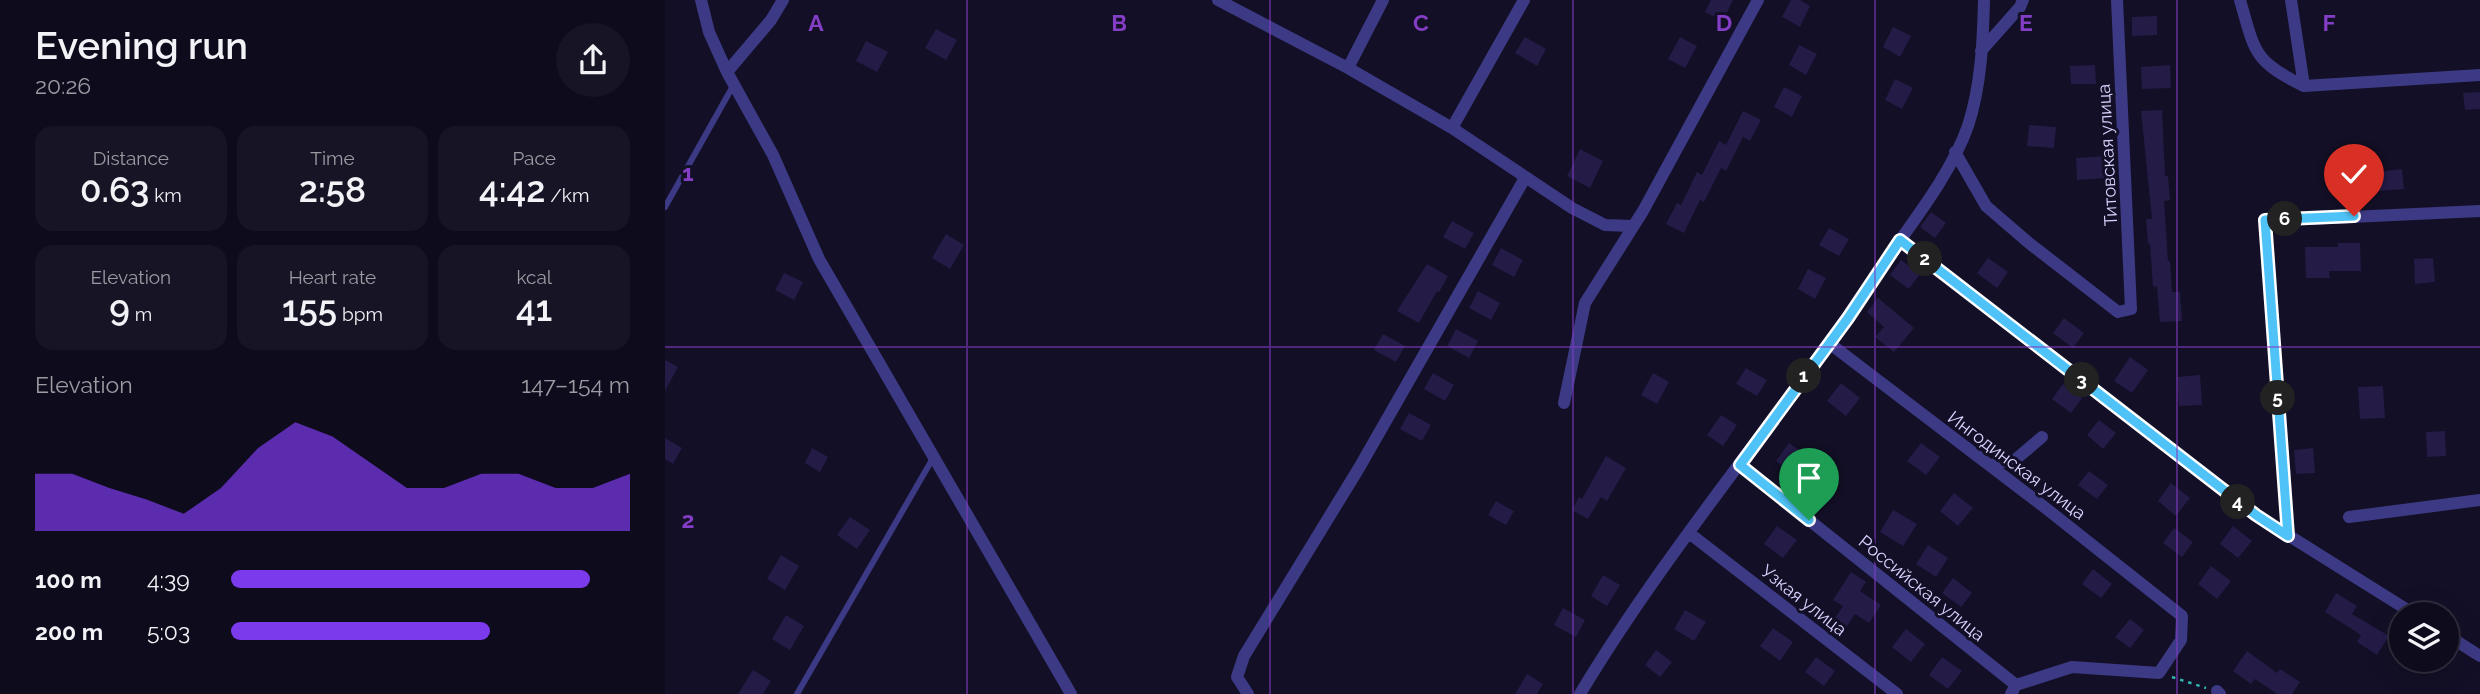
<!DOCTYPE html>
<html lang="en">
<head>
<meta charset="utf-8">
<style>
	:root { --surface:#0e0b1c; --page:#171425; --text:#f1f3f6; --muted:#9b9ba3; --line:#2e2b3b; --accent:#7c3aed }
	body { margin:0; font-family:Raleway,sans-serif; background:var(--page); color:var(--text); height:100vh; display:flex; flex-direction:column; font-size:26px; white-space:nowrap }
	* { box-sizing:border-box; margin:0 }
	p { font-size:23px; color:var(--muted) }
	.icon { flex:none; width:38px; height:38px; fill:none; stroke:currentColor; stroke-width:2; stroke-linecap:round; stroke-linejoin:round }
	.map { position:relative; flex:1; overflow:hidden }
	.panel { display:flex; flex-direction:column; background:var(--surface); width:665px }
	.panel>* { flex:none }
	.tools { position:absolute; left:1724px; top:602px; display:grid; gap:14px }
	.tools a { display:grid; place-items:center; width:70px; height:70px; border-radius:50%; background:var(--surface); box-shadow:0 7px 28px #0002,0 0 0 2px var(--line); font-size:35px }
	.pin { position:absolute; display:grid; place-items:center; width:60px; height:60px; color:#fff; margin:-72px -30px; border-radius:50% 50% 50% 0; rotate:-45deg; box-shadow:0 0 7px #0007 }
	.pin .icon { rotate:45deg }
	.km { position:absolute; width:35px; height:35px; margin:-18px; border-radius:50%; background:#222; color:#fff; font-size:19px; line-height:35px; text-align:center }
	.round { display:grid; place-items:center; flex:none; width:74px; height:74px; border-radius:37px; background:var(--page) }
	.head { display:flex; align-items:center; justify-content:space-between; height:119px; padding:0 35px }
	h1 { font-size:38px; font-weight:600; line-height:52px }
	.figures { display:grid; grid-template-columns:repeat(3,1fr); gap:10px; height:119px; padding:7px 35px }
	.figures div { display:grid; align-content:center; border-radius:18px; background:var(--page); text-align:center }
	.figures b { font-size:35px; font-weight:600 }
	.figures small { font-size:19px; font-weight:400 }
	.figures p { font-size:19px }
	.chart { height:196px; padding:14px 35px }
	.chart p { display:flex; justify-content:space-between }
	.chart svg { width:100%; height:126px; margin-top:7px; fill:var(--accent); opacity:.7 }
	ul { padding:0 35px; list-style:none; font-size:23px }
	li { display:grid; grid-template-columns:112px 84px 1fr; align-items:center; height:52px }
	li i { height:18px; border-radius:9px; background:var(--accent) }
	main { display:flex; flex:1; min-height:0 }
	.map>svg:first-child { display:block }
	.building { fill:#241b47 }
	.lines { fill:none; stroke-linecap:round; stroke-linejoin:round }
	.path { stroke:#2fb8b0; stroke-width:2.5; stroke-dasharray:3.5 5; stroke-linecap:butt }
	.service { stroke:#3d3a85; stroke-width:6 }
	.minor { stroke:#3d3a85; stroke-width:12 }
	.route-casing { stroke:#fff; stroke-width:14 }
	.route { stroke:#4fc3f7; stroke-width:9 }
	.grid { fill:none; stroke:#843dc5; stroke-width:2; stroke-opacity:0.55 }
	.labels { text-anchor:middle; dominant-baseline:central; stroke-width:6; stroke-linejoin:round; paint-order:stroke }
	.street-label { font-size:18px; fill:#d9d4ff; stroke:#130f26 }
	.grid-label { font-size:23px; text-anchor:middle; font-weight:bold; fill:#843dc5; stroke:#130f26; stroke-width:6; stroke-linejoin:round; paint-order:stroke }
</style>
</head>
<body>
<main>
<section class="panel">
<div class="head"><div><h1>Evening run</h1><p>20:26</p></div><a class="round"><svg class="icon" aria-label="share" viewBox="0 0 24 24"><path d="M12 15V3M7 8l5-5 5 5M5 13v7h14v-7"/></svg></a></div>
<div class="figures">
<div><p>Distance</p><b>0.63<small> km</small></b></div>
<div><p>Time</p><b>2:58</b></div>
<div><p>Pace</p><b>4:42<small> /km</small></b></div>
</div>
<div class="figures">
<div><p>Elevation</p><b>9<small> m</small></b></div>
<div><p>Heart rate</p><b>155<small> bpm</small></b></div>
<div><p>kcal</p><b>41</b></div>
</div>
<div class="chart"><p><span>Elevation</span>147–154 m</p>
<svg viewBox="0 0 160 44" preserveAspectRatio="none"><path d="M0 44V24L10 24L20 29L30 33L40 38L50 29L60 15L70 6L80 11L90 20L100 29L110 29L120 24L130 24L140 29L150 29L160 24V44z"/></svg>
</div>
<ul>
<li><b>100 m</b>4:39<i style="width:90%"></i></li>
<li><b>200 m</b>5:03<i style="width:65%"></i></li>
</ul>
</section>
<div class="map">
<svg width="1815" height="694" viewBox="0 0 1815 694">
	<rect width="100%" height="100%" fill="#130f26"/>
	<path class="building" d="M1046,0h22l-10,21 -18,-9z
		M1126,0h9l10,6 -10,21 -18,-10z
		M1492,16v19l-25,1v-19z
		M1228,27l18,9 -11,21 -17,-10z
		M271,29l21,11 -11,20 -21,-12z
		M860,37l21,12 -9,17 -22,-13z
		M1015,37l17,9 -12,22 -17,-9z
		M201,41l22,11 -11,20 -21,-11z
		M1134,45l18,9 -11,21 -17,-10z
		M1430,65l1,19h-25l-1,-18z
		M1505,65l1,23 -29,1 -1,-22z
		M1230,79l18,9 -11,21 -17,-9z
		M1119,87l18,9 -10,21 -18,-10z
		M1815,92v17l-15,1 -2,-17z
		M1497,110l3,66h3l2,24 -6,1 4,60h2l2,31h8l2,29 -22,1 -3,-36 -4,1 -3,-44 -2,1 -2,-25h6l-11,-108z
		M1078,111l18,9 -11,21 -7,-4 -17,34 -5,-3 -17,34 -4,-2 -16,33 -18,-9 11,-21 4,2 16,-33 5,3 17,-34 7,4z
		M1364,125l27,2 -2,21 -27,-2z
		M915,149l23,12 -13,27 -23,-12z
		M1440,156l1,22 -29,2 -1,-22z
		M1737,169l2,20 -25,2 -2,-19z
		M1266,212l15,11 -11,15 -15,-11z
		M787,221l22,12 -9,16 -22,-12z
		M1164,228l20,11 -10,17 -20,-11z
		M281,234l18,11 -14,24 -18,-11z
		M1673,243h22l1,28h-32l1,7h-24l-1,-31h33z
		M836,248l22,12 -9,17 -22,-12z
		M1323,258l20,14 -11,16 -20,-15z
		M1768,258l2,24 -20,2 -1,-25z
		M1236,260l19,14 -11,15 -19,-14z
		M762,264l21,12 -9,16 -2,-1 -18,32 -22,-12z
		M1143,269l18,9 -11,21 -17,-10z
		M119,273l19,9 -9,18 -19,-10z
		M813,291l22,12 -9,17 -22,-12z
		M1213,298l36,30 -20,24 -19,-15 9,-10 -17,-15z
		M1399,318l20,15 -11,15 -20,-15z
		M791,329l22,12 -9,17 -22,-12z
		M718,334l22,12 -9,16 -22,-12z
		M1465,357l18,13 -16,23 -18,-12z
		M0,360l13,7 -13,24z
		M1081,368l21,12 -10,16 -21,-12z
		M768,373l21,12 -9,16 -21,-12z
		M988,373l16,9 -12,22 -16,-9z
		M1535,375l2,30 -23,1 -2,-29z
		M1176,383l19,15 -14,18 -19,-15z
		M1398,384l19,14 -11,15 -19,-14z
		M1718,386l2,32 -25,1 -2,-32z
		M744,413l22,12 -9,16 -22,-12z
		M1056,415l16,10 -14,21 -16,-11z
		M1434,420l17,13 -13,16 -16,-14z
		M1780,431l1,25 -19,1 -1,-25z
		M0,438l17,10 -9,16 -8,-5z
		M1124,443l20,14 -14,18 -19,-14z
		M1256,443l19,14 -14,18 -19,-14z
		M147,448l16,9 -8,15 -15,-9z
		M1648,448l2,25 -19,1 -2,-24z
		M941,456l20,12 -19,33 -6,-4 -13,22 -16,-9 7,-13 3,2z
		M1424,471l19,14 -11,14 -19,-14z
		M1506,483l19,15 -14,18 -18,-15z
		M1289,493l19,15 -15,18 -18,-15z
		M831,501l18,10 -8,14 -18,-10z
		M1228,510l24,14 -14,22 -23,-14z
		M185,517l20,13 -13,19 -20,-14z
		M1112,526l20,14 -14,18 -19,-14z
		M1568,526l19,15 -14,17 -18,-14z
		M1509,528l19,14 -11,15 -19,-14z
		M1263,545l20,13 -12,19 -20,-13z
		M116,555l18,11 -14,24 -18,-11z
		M1546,566l20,15 -14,18 -19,-15z
		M1428,569l19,15 -11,14 -19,-14z
		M1186,572l15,10 -6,9 21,14 -12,18 -14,-9 -15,23 -12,-8 15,-23 -10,-6z
		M938,575l17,10 -13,21 -16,-10z
		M1288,578l19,15 -11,14 -19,-14z
		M1671,593l21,13 -5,8 37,22 -12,19 -20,-13 4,-7 -36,-23z
		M898,608l22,12 -9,17 -22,-12z
		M1020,610l21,12 -12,19 -20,-12z
		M121,615l18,11 -14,24 -18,-11z
		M1465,619l14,11 -14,18 -15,-11z
		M1108,628l20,14 -13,19 -20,-15z
		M1241,629l19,15 -14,18 -19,-15z
		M991,650l16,12 -12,15 -15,-12z
		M1582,651l30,22 3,-4 20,13 -8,12h-15l-22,-15 -4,5 -18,-13z
		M1151,657l19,14 -11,15 -19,-14z
		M1277,657l20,14 -14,18 -19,-14z
		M88,670l18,11 -8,13h-25z
		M862,674l16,10 -6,10h-22z"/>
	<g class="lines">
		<path class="path" d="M1600,232l22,286
			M1507,677l34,11"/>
		<path class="service" d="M0,207l68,-121
			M132,694l136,-236"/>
		<path class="minor" d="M36,0l8,32 18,40 46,83 46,104 252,435
			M553,0l130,68 104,60 120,80 33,17 27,1
			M1575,0c15,52 13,61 64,86
			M1626,0l13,86 176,-11
			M1316,51l39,-44 3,-7
			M683,68l35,-68
			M62,72l44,-52 12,-20
			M787,128l72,-128
			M1290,152l31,54 43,37 89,69 13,-3 -14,-309
			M1600,221l215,-10
			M1235,240l356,275 158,99
			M1164,343l214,163 139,110 -1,24 -22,33 -87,-6 -56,18 -5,9
			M899,403l21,-100 58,-92 115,-211
			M1075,465l276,220
			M1325,465l26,-6 26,-22
			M1684,517l131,-17
			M1024,533l208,161
			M1782,635l33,21
			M1552,691l3,3
			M583,694l-11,-17 7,-21 115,-188 166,-290
			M915,694c90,-150 206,-283 302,-428 30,-44 68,-90 86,-140 13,-40 15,-84 16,-126"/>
	</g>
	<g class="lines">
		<defs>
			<path id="route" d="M1144,520l-69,-55 108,-147 52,-78 356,275 32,21 -23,-316 89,-4"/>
		</defs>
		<use href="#route" class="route-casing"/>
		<use href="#route" class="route"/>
	</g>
	<path class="grid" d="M302,0v694M605,0v694M908,0v694M1210,0v694M1512,0v694M0,347h1815"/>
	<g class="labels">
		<g class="street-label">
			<text transform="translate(1442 155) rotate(-93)">Титовская улица</text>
			<text transform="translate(1352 465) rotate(37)">Ингодинская улица</text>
			<text transform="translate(1257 588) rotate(39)">Российская улица</text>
			<text transform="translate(1139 600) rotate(38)">Узкая улица</text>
		</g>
	</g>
	<g class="grid-label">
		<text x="151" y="31">A</text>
		<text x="454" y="31">B</text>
		<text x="756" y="31">C</text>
		<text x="1059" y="31">D</text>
		<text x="1361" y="31">E</text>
		<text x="1664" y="31">F</text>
		<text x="23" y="181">1</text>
		<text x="23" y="528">2</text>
	</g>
</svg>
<div class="tools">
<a><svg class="icon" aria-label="layers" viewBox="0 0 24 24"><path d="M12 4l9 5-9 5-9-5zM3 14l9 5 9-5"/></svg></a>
</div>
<div class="pin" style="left:1144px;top:520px;background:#1e9e55"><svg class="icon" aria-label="arrive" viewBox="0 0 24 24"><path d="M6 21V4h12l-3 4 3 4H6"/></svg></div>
<div class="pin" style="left:1689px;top:216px;background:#d93025"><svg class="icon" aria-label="check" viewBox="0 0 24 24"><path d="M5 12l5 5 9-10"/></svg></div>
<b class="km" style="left:1139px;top:376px">1</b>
<b class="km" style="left:1260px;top:259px">2</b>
<b class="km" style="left:1417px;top:380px">3</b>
<b class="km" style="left:1573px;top:502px">4</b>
<b class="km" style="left:1613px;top:398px">5</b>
<b class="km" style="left:1620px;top:219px">6</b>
</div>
</main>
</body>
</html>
